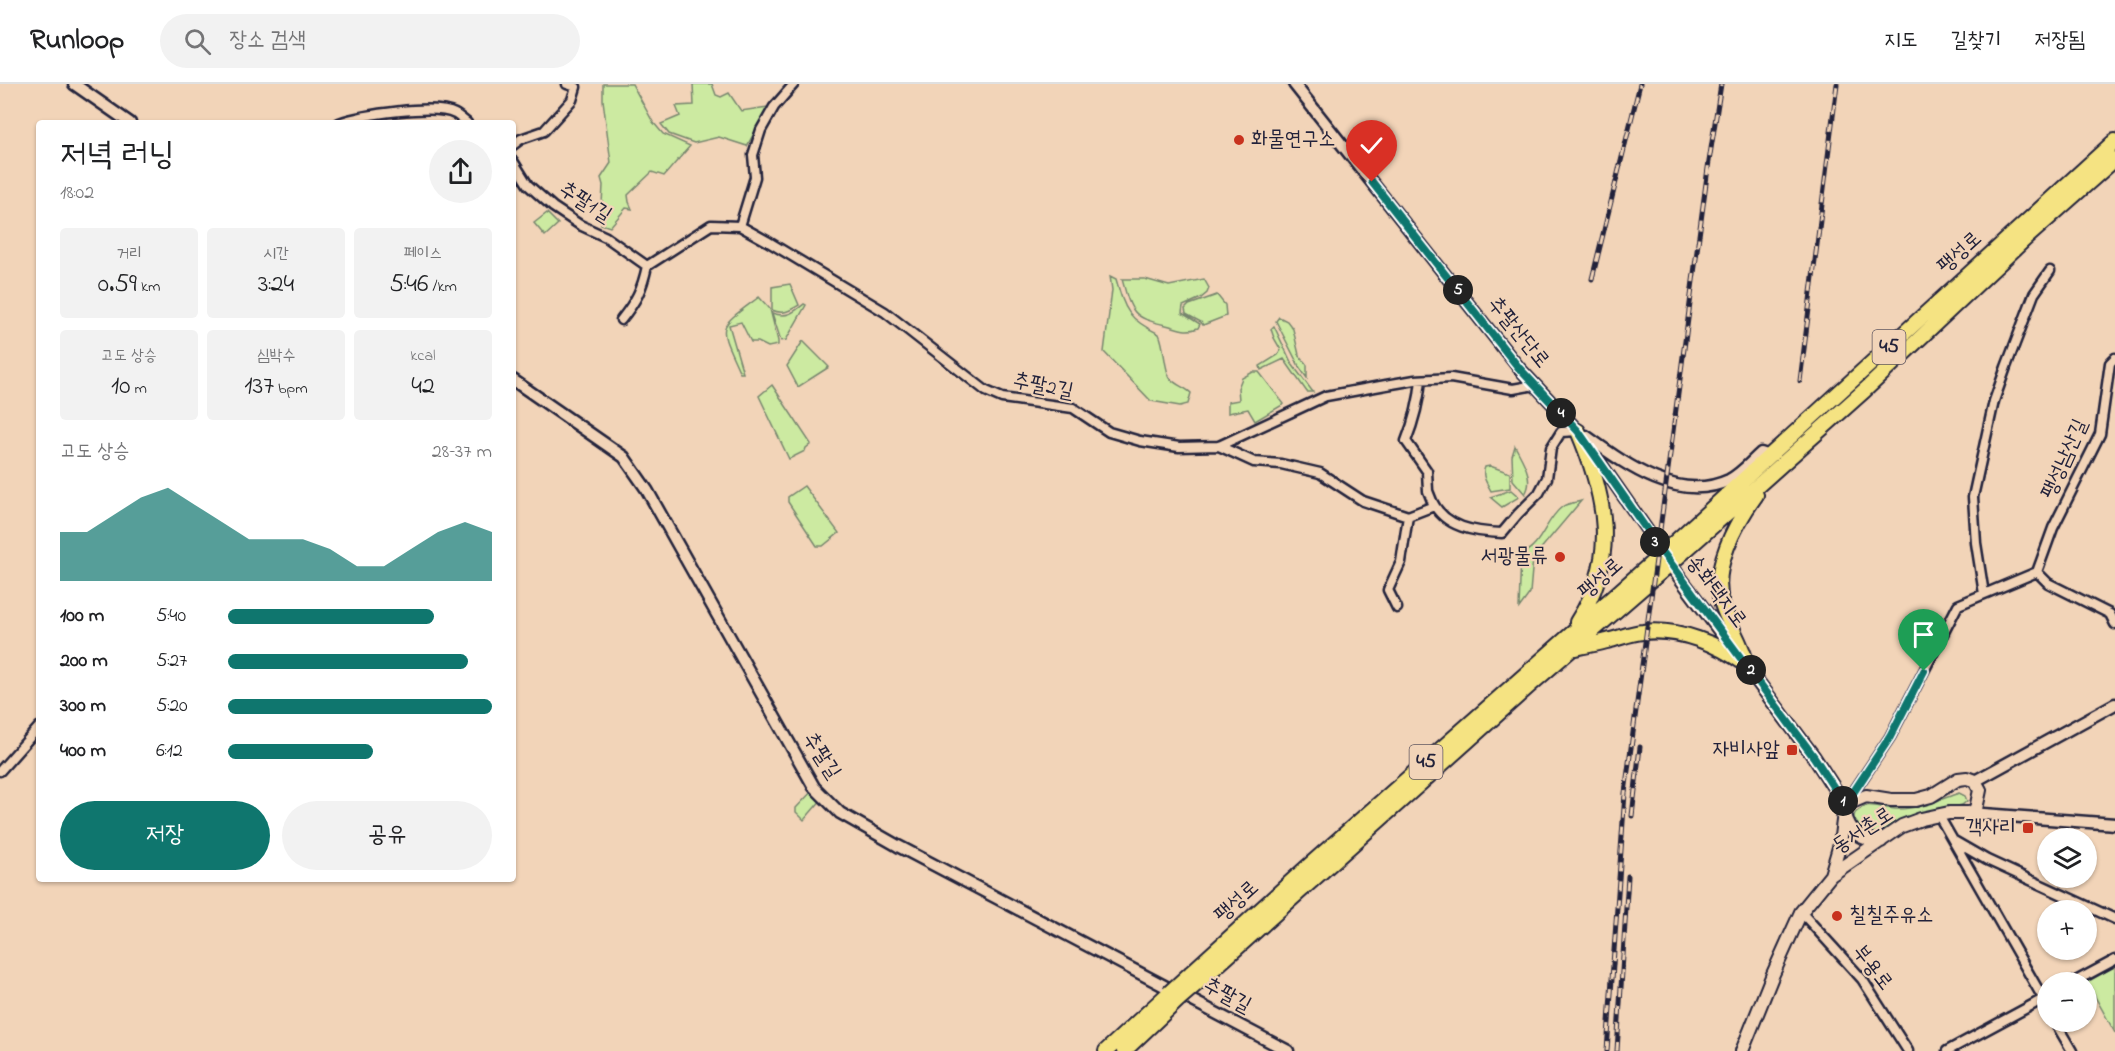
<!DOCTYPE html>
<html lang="ko">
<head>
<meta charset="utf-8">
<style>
	:root { --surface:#fff; --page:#f2f2f2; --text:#202124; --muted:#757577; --line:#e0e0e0; --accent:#0f766e }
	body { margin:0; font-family:"Indie Flower","Poor Story",sans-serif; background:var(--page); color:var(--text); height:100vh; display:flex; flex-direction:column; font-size:22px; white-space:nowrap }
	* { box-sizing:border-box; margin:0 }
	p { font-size:20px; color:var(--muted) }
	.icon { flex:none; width:33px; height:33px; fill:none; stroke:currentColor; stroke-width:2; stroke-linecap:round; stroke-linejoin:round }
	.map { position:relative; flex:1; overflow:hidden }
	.drawer { position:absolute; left:36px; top:36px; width:480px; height:762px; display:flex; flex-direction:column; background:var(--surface); border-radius:6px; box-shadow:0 2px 4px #0004 }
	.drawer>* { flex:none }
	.buttons { position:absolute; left:2037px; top:744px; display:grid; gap:12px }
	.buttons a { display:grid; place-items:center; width:60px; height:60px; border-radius:50%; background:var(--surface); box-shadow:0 2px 4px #0004; font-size:30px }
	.pin { position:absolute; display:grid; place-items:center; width:51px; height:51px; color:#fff; margin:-62px -26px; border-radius:50% 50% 50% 0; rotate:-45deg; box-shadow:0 0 6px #0007 }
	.pin .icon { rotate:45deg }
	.km { position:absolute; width:30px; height:30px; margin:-15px; border-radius:50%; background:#222; color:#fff; font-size:16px; line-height:30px; text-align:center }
	.round { display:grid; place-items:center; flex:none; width:63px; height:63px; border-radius:32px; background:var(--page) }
	.overview { display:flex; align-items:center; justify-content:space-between; height:102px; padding:0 24px }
	h1 { font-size:33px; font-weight:600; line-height:45px }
	.metrics { display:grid; grid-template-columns:repeat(3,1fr); gap:9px; height:102px; padding:6px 24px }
	.metrics div { display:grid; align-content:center; border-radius:6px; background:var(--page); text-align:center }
	.metrics b { font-size:26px; font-weight:600 }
	.metrics small { font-size:16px; font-weight:400 }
	.metrics p { font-size:16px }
	.chart { height:168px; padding:12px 24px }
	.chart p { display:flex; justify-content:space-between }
	.chart svg { width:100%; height:108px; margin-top:6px; fill:var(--accent); opacity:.7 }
	.action { display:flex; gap:12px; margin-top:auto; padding:12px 24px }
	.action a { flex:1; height:69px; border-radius:36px; background:var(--accent); color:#fff; font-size:24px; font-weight:600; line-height:69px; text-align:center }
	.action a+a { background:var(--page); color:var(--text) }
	ul { padding:0 24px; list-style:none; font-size:20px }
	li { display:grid; grid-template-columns:96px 72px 1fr; align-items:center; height:45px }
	li i { height:15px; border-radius:8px; background:var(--accent) }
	header { display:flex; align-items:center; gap:36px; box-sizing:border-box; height:84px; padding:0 30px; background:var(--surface); border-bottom:2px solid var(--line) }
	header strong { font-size:28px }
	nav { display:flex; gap:33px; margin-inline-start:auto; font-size:21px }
	.search { width:420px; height:54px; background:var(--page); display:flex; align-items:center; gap:15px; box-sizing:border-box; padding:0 21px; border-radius:33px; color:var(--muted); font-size:22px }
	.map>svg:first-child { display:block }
	.green { fill:#cceaa1; stroke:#77866e; stroke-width:1.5 }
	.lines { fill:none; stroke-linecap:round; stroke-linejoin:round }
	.minor-casing { stroke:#22223b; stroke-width:13 }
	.tertiary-casing { stroke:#22223b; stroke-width:15 }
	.secondary-casing { stroke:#22223b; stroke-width:16 }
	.primary-casing { stroke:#22223b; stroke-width:18 }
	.minor { stroke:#f2d4b8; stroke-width:8 }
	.tertiary { stroke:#f2d4b8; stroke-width:10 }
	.secondary { stroke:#f2d4b8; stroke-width:12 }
	.primary { stroke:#f5e382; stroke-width:14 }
	.rail-casing { stroke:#22223b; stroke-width:5 }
	.rail { stroke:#f2d4b8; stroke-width:3; stroke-dasharray:9; stroke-linecap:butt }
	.primary-bridge-casing { stroke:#22223b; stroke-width:18; stroke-linecap:butt }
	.primary-bridge { stroke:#f5e382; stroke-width:14 }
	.route-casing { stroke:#fff; stroke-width:12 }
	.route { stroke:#0f766e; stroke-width:8 }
	.poi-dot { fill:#c8321e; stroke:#f2d4b8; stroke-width:2 }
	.labels { text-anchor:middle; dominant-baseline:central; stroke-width:4.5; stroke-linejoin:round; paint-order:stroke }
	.shield { fill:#f2d4b8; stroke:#605760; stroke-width:1.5 }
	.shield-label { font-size:20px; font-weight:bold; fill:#22223b }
	.poi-label { font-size:21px; fill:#22223b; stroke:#f2d4b8; text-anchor:end }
	.street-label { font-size:21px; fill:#22223b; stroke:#f2d4b8 }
</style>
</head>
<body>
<header>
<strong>Runloop</strong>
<div class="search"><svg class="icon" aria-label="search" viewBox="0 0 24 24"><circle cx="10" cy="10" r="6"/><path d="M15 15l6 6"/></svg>장소 검색</div>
<nav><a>지도</a><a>길찾기</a><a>저장됨</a></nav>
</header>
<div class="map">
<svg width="2115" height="967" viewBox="0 0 2115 967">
	<rect width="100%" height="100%" fill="#f2d4b8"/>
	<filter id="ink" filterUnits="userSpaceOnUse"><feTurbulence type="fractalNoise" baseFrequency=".0167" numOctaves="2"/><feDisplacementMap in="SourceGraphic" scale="12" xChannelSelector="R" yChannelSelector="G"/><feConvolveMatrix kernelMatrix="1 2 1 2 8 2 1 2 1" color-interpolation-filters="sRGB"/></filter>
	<g filter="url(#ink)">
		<path class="green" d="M603,0h29l21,38 10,12 27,12 -26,30 -12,-4 -24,23 1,7 3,7 -6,-1 -16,19 -9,-3 2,-39 -2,-7 10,-15 -8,-63z
			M693,0h19l4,11 5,2 8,-4 12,18 27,-4 -21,39 -28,-9 -25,6 -25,-9 -8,-10 19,-8 -4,-10 18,-1z
			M547,129l11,11 -13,12 -11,-13z
			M1110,192l6,3c9,32 12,40 43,55 6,13 5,35 11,44 5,7 15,9 21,15l-3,11 -8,2 -29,-5 -47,-49 8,-62z
			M1122,195h23l24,7 35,-7 5,9 -2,5 -6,5 -18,8 -1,7 18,11 -2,4c-13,5 -19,0 -32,-3 -34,-7 -35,-13 -44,-46z
			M790,200l9,21c-10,6 -16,10 -27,5v-23z
			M1217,211l8,10 1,11 -23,9 -2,-3 -15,-8 -1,-5 4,-4z
			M759,213l11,12 8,32v4l-10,2 -10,-5h-7l-10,-20 -12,3 14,48h-3c-22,-50 -25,-43 19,-76z
			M804,220l2,1 -20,35 -5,1 -9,-28c15,5 21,0 32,-9z
			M1279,233l8,4 6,8 6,26 8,10v13l-7,-10 -21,-41 -3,-6z
			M1274,242l18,38 21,28h-6l-23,-33 -23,11 -1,-4 18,-11 3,-5 -7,-12 -3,-9z
			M803,257l26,26 -31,20 -11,-21z
			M1253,288h6l25,32 -29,17 -7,-12 -20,4v-11l11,-2 -1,-12 4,-10z
			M772,301l39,59 -5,4 -1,3 -16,8 -30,-63z
			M1515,362c7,14 20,32 10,48l-12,-14 -1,-24z
			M1490,382l20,7v15l-19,3c-4,-8 -10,-15 -6,-24z
			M804,402l35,47 -16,13h-6l-29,-44v-5z
			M1511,406l8,7 -17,10 -12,-10z
			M1581,417l-48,57 -3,35 -11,15 2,-54c21,-8 24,-34 41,-47 5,-4 13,-4 19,-6z
			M814,705l9,9 -19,22 -8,-8v-4z
			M1959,709l6,3 2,5 -5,4 -53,12 -34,17 -9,2 -14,-13 3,-10 9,-7c11,-2 22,3 34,3 22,0 40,-9 61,-16z
			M2115,882v67l-28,-51z"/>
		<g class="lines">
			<defs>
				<path id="minor" d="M339,39c22,-8 96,-20 116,-9 4,2 8,6 12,9
					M513,61l8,-6 23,-8 28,-31 4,-13 -9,-3
					M513,77l15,24 25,22 27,18 26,12 41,29
					M740,142l15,-49 -2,-22 8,-25 13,-23 20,-23
					M621,236c15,-19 21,-30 26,-54l64,-41 29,1 27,15 118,71 101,79 16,7 71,10 36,24 31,9 39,6 40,-1 107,-50 60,-11 29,-5 36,-2 62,11 22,-4
					M1219,362l35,16 27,2 39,9 43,28 45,15
					M1432,417c13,27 43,31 70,32l16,-19 21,-21 8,-15 4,-30 10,-16 17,-1
					M2037,488l11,11 62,31 5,10
					M1984,510l-8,-51 -3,-46 21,-96 12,-34 28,-73 16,-23
					M1397,524l-9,-18 13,-28 7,-46 26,-10 -6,-15 -1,-20 -21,-30c8,-20 13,-39 15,-61
					M0,687l39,-44
					M1845,721l45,-68 68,-132 79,-33 16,-44 47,-94 10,-71 5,-5
					M1939,732l109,191
					M1954,757l33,19 128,59
					M1801,828l61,67 46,72
					M2074,898l41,-22
					M2055,938l17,29
					M1947,967l100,-54"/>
				<path id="tertiary" d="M74,0l56,39
					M1294,0l225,284 59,63 85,122
					M513,296l111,77 23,33 167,297 26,26 58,33 390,205
					M1586,352c39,28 92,68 143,44 12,-6 22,-18 32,-27l9,3
					M1975,697l140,-77
					M1970,729l145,11"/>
				<path id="secondary" d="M1664,472l150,201 31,48
					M1845,730c4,19 17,26 36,27
					M1831,791l9,-31 5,-39
					M1742,967l31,-77 28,-62 30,-37 71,-49 19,-7 28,-6h21l6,-4 4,-19 -5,-9 -8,-3 -9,1 -27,17 -15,4h-25l-25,-4 -21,9"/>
				<path id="primary" d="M1577,538c42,-64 29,-125 1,-191
					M1576,564c10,-3 21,-4 31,-7 13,-3 23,-8 36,-9 37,-4 75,12 104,33
					M1747,581c-5,-22 -18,-39 -25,-61 -11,-36 13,-80 34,-109
					M1191,889l112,-102 360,-318 452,-412
					M1201,896l329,-295 140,-121 195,-174 161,-152 89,-79
					M1106,967l63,-58
					M1124,967l55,-52"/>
			</defs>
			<use href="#minor" class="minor-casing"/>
			<use href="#tertiary" class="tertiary-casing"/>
			<use href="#secondary" class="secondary-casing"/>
			<use href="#primary" class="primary-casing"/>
			<use href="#minor" class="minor"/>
			<use href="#tertiary" class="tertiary"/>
			<use href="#secondary" class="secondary"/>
			<use href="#primary" class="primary"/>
			<defs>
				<path id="rail" d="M1592,195l48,-195
					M1800,297l37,-297
					M1632,732l8,-69
					M1607,967l18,-258 83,-625 13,-84
					M1617,967l11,-175"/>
			</defs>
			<use href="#rail" class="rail-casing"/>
			<use href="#rail" class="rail"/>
			<defs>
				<path id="primary-bridge" d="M1169,909l22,-20
					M1179,915l22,-19"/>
			</defs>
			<use href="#primary-bridge" class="primary-bridge-casing"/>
			<use href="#primary-bridge" class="primary-bridge"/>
		</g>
	</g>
	<g class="lines" filter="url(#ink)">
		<defs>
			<path id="route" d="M1372,98l147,186 59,63 85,122 151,204 31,48 45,-68 34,-66"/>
		</defs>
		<use href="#route" class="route-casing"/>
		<use href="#route" class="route"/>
	</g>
	<g class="poi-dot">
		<circle cx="1239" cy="56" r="6"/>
		<circle cx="1560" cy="473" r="6"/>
		<rect x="1786" y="660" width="12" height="12" rx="3"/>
		<rect x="2022" y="738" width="12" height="12" rx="3"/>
		<circle cx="1837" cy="832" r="6"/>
	</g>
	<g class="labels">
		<g class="shield">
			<rect x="1872.5" y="246" width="33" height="34" rx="4.5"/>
			<rect x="1409.5" y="661" width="33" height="34" rx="4.5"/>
		</g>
		<g class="shield-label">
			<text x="1889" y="263">45</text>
			<text x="1426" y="678">45</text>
		</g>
		<g class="poi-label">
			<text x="1251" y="56" text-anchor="start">화물연구소</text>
			<text x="1548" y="473">서광물류</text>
			<text x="1780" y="666">자비사앞</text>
			<text x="2016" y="744">객사리</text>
			<text x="1849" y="832" text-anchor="start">칠칠주유소</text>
		</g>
		<g class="street-label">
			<text transform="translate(585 119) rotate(32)">추팔1길</text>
			<text transform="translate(1960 169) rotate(-42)">팽성로</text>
			<text transform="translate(1518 249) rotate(51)">추팔산단로</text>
			<text transform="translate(1043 303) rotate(11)">추팔2길</text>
			<text transform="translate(2065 375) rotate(-66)">팽성남산길</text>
			<text transform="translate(1601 495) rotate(-41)">팽성로</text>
			<text transform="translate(1716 508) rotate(53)">송화택지로</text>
			<text transform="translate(821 672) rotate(57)">추팔길</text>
			<text transform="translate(1863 747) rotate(-33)">동서촌로</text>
			<text transform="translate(1237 818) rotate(-42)">팽성로</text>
			<text transform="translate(1872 884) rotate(52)">부용로</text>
			<text transform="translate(1227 912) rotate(28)">추팔길</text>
		</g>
	</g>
</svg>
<div class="buttons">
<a><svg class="icon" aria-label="layers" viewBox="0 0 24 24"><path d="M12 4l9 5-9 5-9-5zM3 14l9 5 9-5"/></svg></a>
<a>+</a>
<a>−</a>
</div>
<div class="pin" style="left:1924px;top:587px;background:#1e9e55"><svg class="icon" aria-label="arrive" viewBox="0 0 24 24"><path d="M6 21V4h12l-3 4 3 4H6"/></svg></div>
<div class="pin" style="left:1372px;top:98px;background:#d93025"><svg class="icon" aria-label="check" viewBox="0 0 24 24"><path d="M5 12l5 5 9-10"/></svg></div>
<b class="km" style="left:1843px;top:717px">1</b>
<b class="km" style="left:1751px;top:586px">2</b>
<b class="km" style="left:1655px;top:458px">3</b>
<b class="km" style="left:1561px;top:329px">4</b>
<b class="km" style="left:1458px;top:206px">5</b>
<section class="drawer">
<div class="overview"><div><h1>저녁 러닝</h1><p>18:02</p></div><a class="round"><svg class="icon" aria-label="share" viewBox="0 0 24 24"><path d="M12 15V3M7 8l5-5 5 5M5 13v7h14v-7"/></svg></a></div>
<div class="metrics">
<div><p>거리</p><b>0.59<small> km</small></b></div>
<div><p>시간</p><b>3:24</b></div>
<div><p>페이스</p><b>5:46<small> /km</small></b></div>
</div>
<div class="metrics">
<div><p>고도 상승</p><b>10<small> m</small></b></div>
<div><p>심박수</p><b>137<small> bpm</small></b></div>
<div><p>kcal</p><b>42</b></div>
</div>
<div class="chart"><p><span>고도 상승</span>28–37 m</p>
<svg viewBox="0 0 160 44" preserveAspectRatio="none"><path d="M0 44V24L10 24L20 17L30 10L40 6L50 13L60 20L70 27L80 27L90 27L100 31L110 38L120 38L130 31L140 24L150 20L160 24V44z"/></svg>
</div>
<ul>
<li><b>100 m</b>5:40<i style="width:78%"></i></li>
<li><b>200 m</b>5:27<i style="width:91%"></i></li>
<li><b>300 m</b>5:20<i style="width:100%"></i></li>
<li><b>400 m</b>6:12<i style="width:55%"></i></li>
</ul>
<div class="action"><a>저장</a><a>공유</a></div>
</section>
</div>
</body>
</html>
